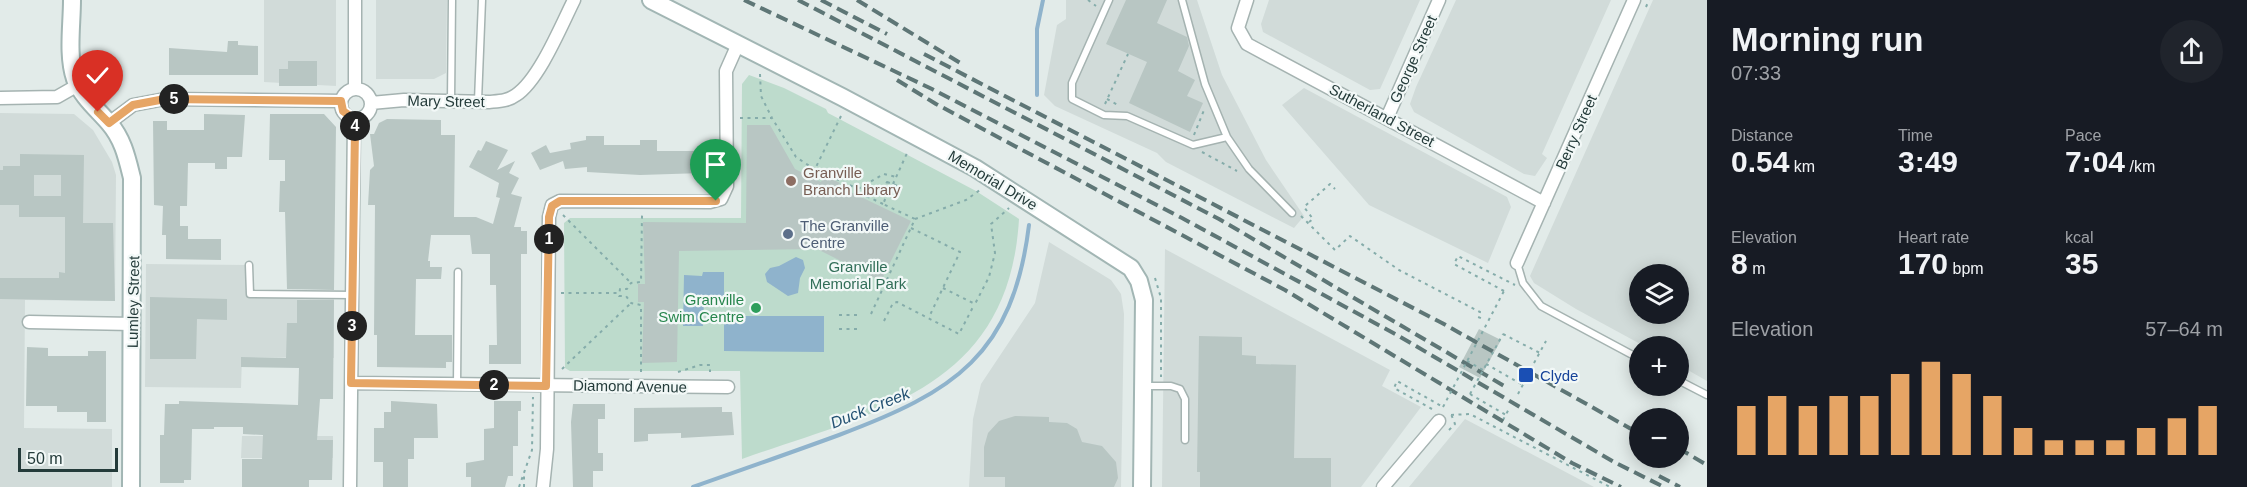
<!DOCTYPE html>
<html lang="en">
<head>
<meta charset="utf-8">
<style>
	:root { --surface:#171b24; --page:#20242c; --text:#f1f3f6; --muted:#9ea1a6; --accent:#e6a565 }
	body { margin:0; font-family:Arial,sans-serif; background:var(--page); color:var(--text); height:100vh; display:flex; flex-direction:column; font-size:22px; white-space:nowrap }
	* { box-sizing:border-box; margin:0 }
	p { font-size:20px; color:var(--muted) }
	.icon { flex:none; width:33px; height:33px; fill:none; stroke:currentColor; stroke-width:2; stroke-linecap:round; stroke-linejoin:round }
	.map { position:relative; flex:1; overflow:hidden }
	.details { display:flex; flex-direction:column; background:var(--surface); width:540px }
	.details>* { flex:none }
	.tools { position:absolute; left:1629px; top:264px; display:grid; gap:12px }
	.tools a { display:grid; place-items:center; width:60px; height:60px; border-radius:50%; background:var(--surface); box-shadow:0 3px 15px #0003; font-size:30px }
	.scale { position:absolute; left:18px; bottom:15px; width:100px; box-sizing:border-box; padding-left:6px; border:3px solid #243b3a; border-top:0; font-size:16px; line-height:21px; white-space:nowrap; color:#243b3a; -webkit-text-stroke:4px #f2f8f7; paint-order:stroke }
	.pin { position:absolute; display:grid; place-items:center; width:51px; height:51px; color:#fff; margin:-62px -26px; border-radius:50% 50% 50% 0; rotate:-45deg; box-shadow:0 0 6px #0007 }
	.pin .icon { rotate:45deg }
	.km { position:absolute; width:30px; height:30px; margin:-15px; border-radius:50%; background:#222; color:#fff; font-size:16px; line-height:30px; text-align:center }
	.round { display:grid; place-items:center; flex:none; width:63px; height:63px; border-radius:32px; background:var(--page) }
	.head { display:flex; align-items:center; justify-content:space-between; height:102px; padding:0 24px }
	h1 { font-size:33px; font-weight:700; line-height:45px }
	.metrics { display:grid; grid-template-columns:repeat(3,1fr); gap:9px; height:102px; padding:6px 24px }
	.metrics div { display:grid; align-content:center }
	.metrics b { font-size:30px; font-weight:700 }
	.metrics small { font-size:16px; font-weight:400 }
	.metrics p { font-size:16px }
	.chart { height:168px; padding:12px 24px }
	.chart p { display:flex; justify-content:space-between }
	.chart svg { width:100%; height:108px; margin-top:6px; stroke:var(--accent); stroke-width:6 }
	main { display:flex; flex:1; min-height:0 }
	.map>svg:first-child { display:block }
	.built { fill:#d1dbd9; fill-rule:evenodd }
	.green { fill:#bddbcc }
	.water { fill:#8fb3cc }
	.lines { fill:none; stroke-linecap:round; stroke-linejoin:round }
	.stream { stroke:#8fb3cc; stroke-width:4 }
	.building { fill:#b8c6c3; fill-rule:evenodd }
	.lane-casing { stroke:#a5b3b1; stroke-width:9 }
	.street-casing { stroke:#a5b3b1; stroke-width:15 }
	.secondary-casing { stroke:#a2b6b4; stroke-width:20 }
	.path { stroke:#85acaa; stroke-width:2; stroke-dasharray:3 4.5; stroke-linecap:butt }
	.lane { stroke:#fff; stroke-width:6 }
	.street { stroke:#fff; stroke-width:12 }
	.secondary { stroke:#fff; stroke-width:16 }
	.rail { stroke:#5e7676; stroke-width:4; stroke-dasharray:12 6; stroke-linecap:butt }
	.path-bridge { stroke:#85acaa; stroke-width:2; stroke-dasharray:3 4.5; stroke-linecap:butt }
	.route-casing { stroke:#fff; stroke-width:12 }
	.route { stroke:#e6a565; stroke-width:8 }
	.education-dot { fill:#8d6e63; stroke:#f2f8f7; stroke-width:2 }
	.service-dot { fill:#5c6f8a; stroke:#f2f8f7; stroke-width:2 }
	.leisure-dot { fill:#2e9e5b; stroke:#f2f8f7; stroke-width:2 }
	.transit-dot { fill:#1a4fb4; stroke:#f2f8f7; stroke-width:2 }
	.labels { text-anchor:middle; dominant-baseline:central; stroke-width:4.5; stroke-linejoin:round; paint-order:stroke }
	.street-label { font-size:15px; fill:#243b3a; stroke:#f2f8f7 }
	.education-label { font-size:15px; fill:#785e54; stroke:#f2f8f7; text-anchor:start }
	.service-label { font-size:15px; fill:#4e5e75; stroke:#f2f8f7; text-anchor:start }
	.park-label { font-size:15px; fill:#316e58; stroke:#f2f8f7 }
	.leisure-label { font-size:15px; fill:#27864d; stroke:#f2f8f7; text-anchor:end }
	.transit-label { font-size:15px; fill:#164399; stroke:#f2f8f7; text-anchor:start }
	.water-label { font-size:16px; font-style:italic; fill:#235172; stroke:#f2f8f7 }
</style>
</head>
<body>
<main>
<div class="map">
<svg width="1707" height="487" viewBox="0 0 1707 487">
	<rect width="100%" height="100%" fill="#e2ebe9"/>
	<path class="built" d="M264,0h72v86l-72,-4z
		M376,0h71l-1,73 -12,6h-58z
		M1066,0h131l25,75 44,85 38,56 -10,12 -128,-66 -9,-9 -102,-47 -11,-11 13,-70 9,-6z
		M1269,0h151l-40,89 -10,1 -107,-58 -2,-8z
		M1456,0h155l-69,154 5,4 -12,18 -11,-2 -110,-62 -4,-8 6,-17z
		M1653,0h54v381l-28,-16 -1,-19h-34l-68,-37 -42,-26 -4,-7zM1640,274h38v40h-38z
		M1304,88l203,109 4,10 -23,56 -119,-58 -87,-100z
		M0,113l74,1 19,16 19,32 4,13 -1,126 -90,-1 -1,128 88,1v58h-112z
		M1049,242l62,38 10,14 3,20 -3,173h-152l4,-68 8,-35 54,-81z
		M1165,249l225,121 -8,16 39,21 -60,80h-199z
		M146,264l101,1v31l87,1v61l-92,-1 -1,31 -96,-1z
		M1465,419l129,68h-185z
		M242,436h91v22h-92z"/>
	<path class="green" d="M749,75l35,13 42,21 2,4 148,78 43,28c-10,171 -145,193 -277,240l-2,-88h-170l-5,-3 -1,-145 6,-5h171l1,-134z"/>
	<path class="water" d="M796,257l7,3 2,8 -5,10 -2,15 -10,3 -21,-14 -2,-8 5,-6 9,-2z
		M703,272h21v26h-20l-1,28h-20l1,-51 18,1z
		M732,313l1,3h91v36l-100,-1v-37z"/>
	<g class="lines">
		<path class="stream" d="M1037,95v-66l6,-29
			M693,487c48,-17 97,-34 146,-52 115,-43 174,-80 190,-210"/>
	</g>
	<path class="building" d="M1126,0h41l-10,23 30,14 2,9 -11,25 17,9 -8,16 16,7 -13,29 -61,-29 18,-41 -41,-18z
		M228,41h10v4l20,1v29h-89v-27l58,4z
		M288,61h29v25h-38v-17h9z
		M204,114l41,1 -3,42h-15v12h-12v-6h-27l-1,43h-7v20h8v13h33v21l-55,-1v-24h-4l1,-29 -9,-1 -1,-84h14v9h37z
		M270,114h54l12,13 -2,163 -47,-1 -2,-77h-6l1,-31h5v-21h-16z
		M387,119l54,1v15h14l-1,82h22l17,7 7,-26 -4,-1 3,-14 -30,-16 9,-17 3,1 5,-10 22,9 -11,20 18,-9 -6,12 10,5 -8,16 11,3 -8,30h7v4h6v23h-6v110h-32v-19h8l-1,-60h-6v-31h-18l-2,-19h-39l-3,26h2v6h12l-1,12h-25l-1,56h37v27h-6v6l-69,-1v-32h-3l1,-130h-7l2,-35 4,-4 -4,-32h4l5,-11z
		M747,125h23l25,44 26,13 3,-6 8,3 8,4 -2,3 73,35 -30,60 -64,-32 -138,2 -2,111 -35,1 2,-61h-6v-18h7l-2,-62 103,1z
		M586,136h18v9h36v-5h17v11h46v22l-63,2 -53,-3v-5l-22,2 -2,-8 -23,9 -9,-17 15,-8 4,8 21,-4 -1,-6 16,-3z
		M20,154l64,1 -1,68h30l2,78 -115,-2v-21h59v-6l6,1v-56h-46v-12h-19v-35h3v-4h17zM34,175h27v21h-27z
		M150,297l77,2v21l-30,-1 -1,40h-46z
		M297,300h37l-1,99h-13l-3,41h16l-1,40h-23v7h-67v-28h20l1,-24 -20,-1v-7h-29v2h-22l-1,51h-7v3h-24v-48h4l1,-31h14v-3l119,4 1,-37 -58,-1v-10l45,1 1,-35h10z
		M1479,329l22,11 -21,38 -21,-11z
		M1199,336l43,1v18l14,1v8l40,1 -2,93h37v29h-131v-15h-3z
		M27,347l21,1v8h40v-5h18v71h-19v-10h-30v-6h-31z
		M391,401l46,3 1,34h-24v21h-6v28h-25v-25h-9v-34h10v-16h7z
		M494,401h27v10h-3v35h-5v30h-5l-3,11h-34v-10h-5v-14l18,-3v-31l10,-1z
		M573,404h32v15h-7v34h5v18h-10v16h-20l-2,-65z
		M722,407v5h10l2,23 -53,3v-5l-33,1v7l-14,1v-34z
		M1015,416l34,1v5l18,1 10,6 5,13 20,4 14,16 2,16 -4,9h-109v-10h-21v-30l4,-14 11,-12z"/>
	<g class="lines">
		<defs>
			<path id="lane" d="M1109,0l-37,83v16l32,16 23,1 66,29 34,-8 -22,-53 -23,-84
				M451,101l1,-101
				M478,101l4,-101
				M1227,137l22,32 43,44
				M1517,263l6,20 18,23 99,53
				M249,265l1,29 103,1
				M1678,380l29,15
				M457,385l1,-113
				M1144,386h27l9,3 5,10v41"/>
			<path id="street" d="M1247,0l-9,28 9,16 297,159
				M355,89v-89
				M341 104a15 15 0 1 1 30 0a15 15 0 1 1-30 0Z
				M0,98l57,-1 21,-12
				M371,103l33,-3 85,2c10,-1 19,-1 27,-7 23,-15 45,-69 58,-95
				M1387,118l52,-118
				M109,123l24,-18 32,-6 176,2
				M1517,263l117,-263
				M29,322l103,2
				M352,383l376,4
				M350,487l4,-368
				M543,487l4,-38 2,-232 3,-12 8,-4 150,1 11,-3 6,-13 -1,-115 12,-27
				M1383,487l56,-66"/>
			<path id="secondary" d="M72,0c0,25 -5,55 3,79 7,18 22,30 34,44 14,16 18,35 23,55l-1,309
				M651,0l191,97 133,71 156,100 8,13 5,19 -2,187"/>
		</defs>
		<use href="#lane" class="lane-casing"/>
		<use href="#street" class="street-casing"/>
		<use href="#secondary" class="secondary-casing"/>
		<path class="path" d="M1088,0l8,6
			M1646,7l3,-7
			M760,74l1,22 11,22
			M1107,99l11,6
			M1105,104l23,-50
			M841,116l-26,53 43,20
			M740,118h32l24,39 18,12
			M1194,135l10,-25
			M1202,152l35,19
			M887,182l11,4 -6,11 -10,-5z
			M893,184l15,-33
			M883,204l-23,-11 -2,-4 26,-15 12,3
			M563,215l68,68
			M1301,216l34,34 15,-14 49,34 81,42 -2,5 5,2
			M915,219l51,-19 14,-10
			M1309,222l4,-3 -9,-12 26,-23 5,5
			M911,228l49,24 -30,63
			M1155,278l6,20v79
			M943,288l32,16 14,-27 6,-24 -4,-29 18,-16
			M1504,291l-50,-27 4,-8 57,29
			M561,293h58
			M871,314l44,-95 -32,-15 4,-9
			M839,315h19
			M884,321l9,-18 4,-1 62,32 15,-29
			M839,329h19
			M1503,334l37,19
			M1467,361l16,9
			M1534,363l12,-22
			M1486,364l37,21
			M562,369l69,-66
			M641,372v-67l-10,-2 -5,-7h-7l1,-7h7l4,-6 10,-1 1,-67
			M678,372l22,-7h10v7
			M1470,394l36,21
			M1518,394l10,-19
			M1432,409l-38,-21 3,-7 46,26
			M1451,415l19,-1 140,73
			M1503,420l7,-13
			M1449,430l6,-6 -4,-10
			M519,487l13,-37 1,-53
			M524,487v-12"/>
		<use href="#lane" class="lane"/>
		<use href="#street" class="street"/>
		<use href="#secondary" class="secondary"/>
		<path class="rail" d="M744,0l188,89 250,129 215,117 217,127 50,25
			M798,0l421,219 287,168
			M821,0l66,34
			M857,0l105,64
			M924,54l518,269 198,111
			M897,80l39,24 349,186 287,173 49,24
			M1678,448l29,17
			M1659,476l21,11"/>
		<path class="path-bridge" d="M1470,394l33,-60
			M1443,407l61,-116"/>
	</g>
	<g class="lines">
		<defs>
			<path id="route" d="M98,112l11,11 24,-18 32,-6 176,2 2,10 11,8 1,11 -4,253 195,3 3,-169 3,-11 8,-5h156"/>
		</defs>
		<use href="#route" class="route-casing"/>
		<use href="#route" class="route"/>
	</g>
	<circle class="education-dot" cx="791" cy="181" r="6"/>
	<circle class="service-dot" cx="788" cy="234" r="6"/>
	<circle class="leisure-dot" cx="756" cy="308" r="6"/>
	<rect class="transit-dot" x="1518" y="367" width="16" height="16" rx="3"/>
	<g class="labels">
		<g class="street-label">
			<text transform="translate(1413 59) rotate(-66)">George Street</text>
			<text transform="translate(446 101) rotate(1)">Mary Street</text>
			<text transform="translate(1382 115) rotate(28)">Sutherland Street</text>
			<text transform="translate(1576 132) rotate(-66)">Berry Street</text>
			<text transform="translate(993 180) rotate(31)">Memorial Drive</text>
			<text transform="translate(133 302) rotate(-89)">Lumley Street</text>
			<text transform="translate(630 386) rotate(1)">Diamond Avenue</text>
		</g>
		<g class="education-label">
			<text x="803" y="172">Granville<tspan x="803" dy="17">Branch Library</tspan></text>
		</g>
		<g class="service-label">
			<text x="800" y="225">The Granville<tspan x="800" dy="17">Centre</tspan></text>
		</g>
		<g class="park-label">
			<text x="858" y="266">Granville<tspan x="858" dy="17">Memorial Park</tspan></text>
		</g>
		<g class="leisure-label">
			<text x="744" y="299">Granville<tspan x="744" dy="17">Swim Centre</tspan></text>
		</g>
		<g class="transit-label">
			<text x="1540" y="375">Clyde</text>
		</g>
		<g class="water-label">
			<text transform="translate(870 408) rotate(-22)">Duck Creek</text>
		</g>
	</g>
</svg>
<div class="tools">
<a><svg class="icon" aria-label="layers" viewBox="0 0 24 24"><path d="M12 4l9 5-9 5-9-5zM3 14l9 5 9-5"/></svg></a>
<a>+</a>
<a>−</a>
</div>
<div class="scale">50 m</div>
<div class="pin" style="left:716px;top:201px;background:#1e9e55"><svg class="icon" aria-label="arrive" viewBox="0 0 24 24"><path d="M6 21V4h12l-3 4 3 4H6"/></svg></div>
<div class="pin" style="left:98px;top:112px;background:#d93025"><svg class="icon" aria-label="check" viewBox="0 0 24 24"><path d="M5 12l5 5 9-10"/></svg></div>
<b class="km" style="left:549px;top:239px">1</b>
<b class="km" style="left:494px;top:385px">2</b>
<b class="km" style="left:352px;top:326px">3</b>
<b class="km" style="left:355px;top:126px">4</b>
<b class="km" style="left:174px;top:99px">5</b>
</div>
<section class="details">
<div class="head"><div><h1>Morning run</h1><p>07:33</p></div><a class="round"><svg class="icon" aria-label="share" viewBox="0 0 24 24"><path d="M12 15V3M7 8l5-5 5 5M5 13v7h14v-7"/></svg></a></div>
<div class="metrics">
<div><p>Distance</p><b>0.54<small> km</small></b></div>
<div><p>Time</p><b>3:49</b></div>
<div><p>Pace</p><b>7:04<small> /km</small></b></div>
</div>
<div class="metrics">
<div><p>Elevation</p><b>8<small> m</small></b></div>
<div><p>Heart rate</p><b>170<small> bpm</small></b></div>
<div><p>kcal</p><b>35</b></div>
</div>
<div class="chart"><p><span>Elevation</span>57–64 m</p>
<svg viewBox="0 0 160 44" preserveAspectRatio="none"><path d="M5 44V24M15 44V20M25 44V24M35 44V20M45 44V20M55 44V11M65 44V6M75 44V11M85 44V20M95 44V33M105 44V38M115 44V38M125 44V38M135 44V33M145 44V29M155 44V24"/></svg>
</div>
</section>
</main>
</body>
</html>
